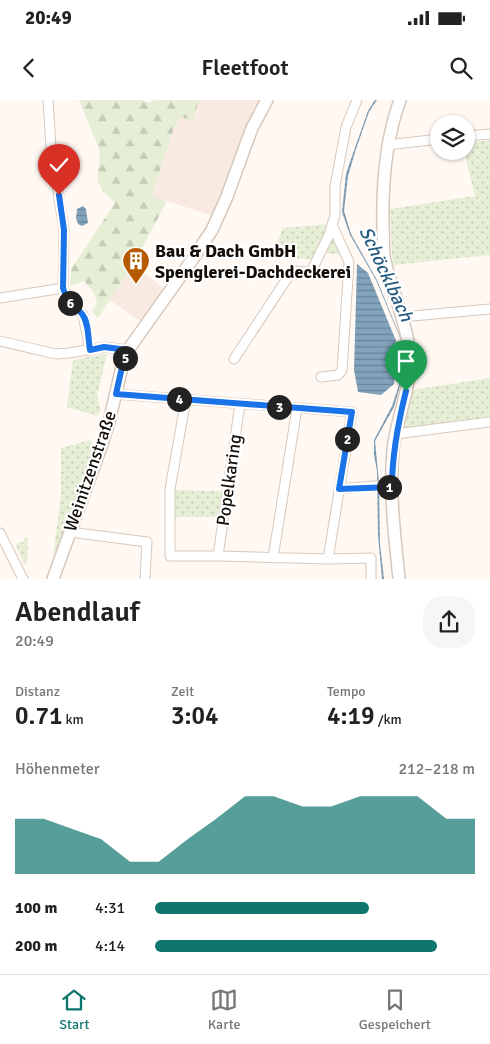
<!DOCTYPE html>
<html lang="de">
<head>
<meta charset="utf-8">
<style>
	:root { --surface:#fff; --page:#f6f6f6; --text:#222; --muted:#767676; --line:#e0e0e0; --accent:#0f766e }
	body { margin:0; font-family:Signika,sans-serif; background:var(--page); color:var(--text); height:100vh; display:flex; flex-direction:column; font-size:19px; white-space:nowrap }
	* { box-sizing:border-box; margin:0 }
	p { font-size:16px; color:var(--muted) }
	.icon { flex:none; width:28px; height:28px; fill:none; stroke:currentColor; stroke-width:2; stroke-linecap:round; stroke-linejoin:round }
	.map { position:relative; height:479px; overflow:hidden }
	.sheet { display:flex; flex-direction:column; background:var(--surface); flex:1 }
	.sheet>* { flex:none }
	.tools { position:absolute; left:430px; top:15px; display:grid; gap:10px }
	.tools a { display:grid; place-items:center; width:45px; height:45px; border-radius:50%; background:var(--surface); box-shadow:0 1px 4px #0004; font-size:25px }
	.pin { position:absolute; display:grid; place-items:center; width:42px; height:42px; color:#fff; margin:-51px -21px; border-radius:50% 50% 50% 0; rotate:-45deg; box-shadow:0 0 5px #0007 }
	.pin .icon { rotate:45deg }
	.km { position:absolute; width:25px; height:25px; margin:-12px; border-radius:50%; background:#222; color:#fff; font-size:14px; line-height:25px; text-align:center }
	.round { display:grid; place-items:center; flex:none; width:52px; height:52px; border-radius:20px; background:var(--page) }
	.head { display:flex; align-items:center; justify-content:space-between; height:85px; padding:0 15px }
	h1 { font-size:28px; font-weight:600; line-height:38px }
	.stats { display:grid; grid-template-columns:repeat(3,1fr); gap:8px; height:85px; padding:5px 15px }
	.stats div { display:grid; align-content:center }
	.stats b { font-size:25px; font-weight:600 }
	.stats small { font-size:14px; font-weight:400 }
	.stats p { font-size:14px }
	.chart { height:140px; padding:10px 15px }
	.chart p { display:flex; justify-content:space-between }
	.chart svg { width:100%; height:90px; margin-top:5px; fill:var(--accent); opacity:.7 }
	ul { padding:0 15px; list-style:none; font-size:16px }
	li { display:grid; grid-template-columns:80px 60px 1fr; align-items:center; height:38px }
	li i { height:12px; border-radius:6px; background:var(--accent) }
	.status { display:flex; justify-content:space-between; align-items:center; height:35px; padding:0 25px; background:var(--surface); direction:ltr }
	.status svg { height:14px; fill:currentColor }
	header { display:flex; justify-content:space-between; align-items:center; height:65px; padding:0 15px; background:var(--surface); font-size:22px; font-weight:600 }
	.dock { display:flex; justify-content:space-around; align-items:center; height:70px; border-top:1px solid var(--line); background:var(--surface); font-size:14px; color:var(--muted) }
	.dock a { display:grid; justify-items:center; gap:2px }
	.dock .active { color:var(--accent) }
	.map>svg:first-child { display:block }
	.built { fill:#f8eae1 }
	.grass { fill:url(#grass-dots) }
	.forest { fill:url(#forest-firs) }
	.water { fill:url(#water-rules) }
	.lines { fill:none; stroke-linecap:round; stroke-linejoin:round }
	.minor-casing { stroke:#d7c8bc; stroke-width:11 }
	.major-casing { stroke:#d7c8bc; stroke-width:14 }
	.minor { stroke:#fff; stroke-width:9 }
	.major { stroke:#fff; stroke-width:11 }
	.route-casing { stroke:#fff; stroke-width:10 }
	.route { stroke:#1a73e8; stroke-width:6 }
	.labels { text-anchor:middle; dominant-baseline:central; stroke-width:4.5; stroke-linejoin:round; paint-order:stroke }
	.poi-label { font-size:18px; font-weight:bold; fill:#130e0a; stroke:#fff; text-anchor:start }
	.street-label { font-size:18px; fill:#130e0a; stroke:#fff }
	.water-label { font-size:19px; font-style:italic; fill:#265c80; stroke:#fff }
</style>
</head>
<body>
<div class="status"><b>20:49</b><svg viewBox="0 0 49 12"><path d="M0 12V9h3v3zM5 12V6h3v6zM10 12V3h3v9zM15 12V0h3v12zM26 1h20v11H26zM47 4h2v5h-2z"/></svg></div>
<header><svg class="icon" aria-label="back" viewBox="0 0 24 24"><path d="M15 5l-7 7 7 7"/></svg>Fleetfoot<svg class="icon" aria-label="search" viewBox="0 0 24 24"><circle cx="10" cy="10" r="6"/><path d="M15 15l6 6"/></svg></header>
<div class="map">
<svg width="490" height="479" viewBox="0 0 490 479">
	<defs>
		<pattern id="grass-dots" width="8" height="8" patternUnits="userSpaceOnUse" patternTransform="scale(1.25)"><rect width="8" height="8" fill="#e6eed6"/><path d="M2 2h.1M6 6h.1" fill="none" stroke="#c4cbb6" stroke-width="1.8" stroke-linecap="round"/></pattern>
		<pattern id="forest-firs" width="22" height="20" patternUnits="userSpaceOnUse" patternTransform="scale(1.25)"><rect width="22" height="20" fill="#e6eed6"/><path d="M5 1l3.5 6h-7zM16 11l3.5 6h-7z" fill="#c4cbb6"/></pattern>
		<pattern id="water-rules" width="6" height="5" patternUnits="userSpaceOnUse" patternTransform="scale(1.25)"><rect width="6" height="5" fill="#82a3bc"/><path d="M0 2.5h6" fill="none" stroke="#698397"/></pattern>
	</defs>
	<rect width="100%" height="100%" fill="#fff8f3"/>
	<path class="built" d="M199,0h61l-47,116 -61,-20 22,-68 7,-11 12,3z
		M133,165l32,24 -22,34 -33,-23z"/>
	<path class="grass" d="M490,40v115l-96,10 -2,-8 -2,-48 85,-13 -11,-45h2v-8z
		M330,124l-15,36 -43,-4 11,-28z
		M331,138l4,1 8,16 -17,-2z
		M103,254h4l-10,42 4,14 -4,6 -30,-9 6,-47z
		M490,278v38l-88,13 10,-39z
		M90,340l4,9 -34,95 -7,12 8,-61v-47z
		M175,390l47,1 -3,26h-46z
		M24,438h4l-1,24 -3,2 -8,-19 1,-2 7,-1z"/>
	<path class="forest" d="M79,0h63l6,3 7,-3h44l-6,21 -12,-4 -7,11 -22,68 15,5 -34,64 -35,53 -6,-7 5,-8 -3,-10 -10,-12 -14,5 1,-17 44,-66 -12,-12 -6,-10 3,-30z"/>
	<path class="water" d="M375,0h2l-8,12 -13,37 -8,27 -4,35 7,23 26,46 25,61 2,15 -2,23 -8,28 -19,34 4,42 1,61 4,35h-2l-4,-44 -1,-64 -3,-16v-15l18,-34 9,-27 2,-24 -2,-15 -25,-60 -26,-45 -8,-23 4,-38 5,-15 17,-48z
		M83,106l3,3 2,14 -6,3 -4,-2 -2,-6 1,-9z
		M357,164l11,9 31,75 -5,36 -13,11 -23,-3 -4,-22z"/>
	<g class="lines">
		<defs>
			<path id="minor" d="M48,0l3,47 13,83 -1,58 6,14 14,13 7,35
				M466,36l24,-2
				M387,45l52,-6
				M0,198l63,-10
				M401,217l89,-8
				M0,241l56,13 13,-1 36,-6 23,3
				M234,259l58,-88 19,1 18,-37 6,-20v-29l11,-59 11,-27
				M321,277l17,-2 4,-5 7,-108 -17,-37
				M115,294l237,18 -24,147 -110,-3 22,-152
				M186,299l-16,90v67h48
				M395,334l95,-12
				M339,389l33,-3 20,1
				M70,432l77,10 -2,37
				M0,433l23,46
				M273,458l24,-150
				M328,459l43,-1v21"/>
			<path id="major" d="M53,479l48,-132 8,-25 13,-55 6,-17 64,-90 20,-30 14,-31 26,-71 15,-28
				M399,479c-4,-42 -10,-86 -6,-129 3,-30 17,-59 17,-89 0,-30 -18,-70 -25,-100 -3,-10 -1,-23 -2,-34 -1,-43 2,-86 17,-127"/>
		</defs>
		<use href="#minor" class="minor-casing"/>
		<use href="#major" class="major-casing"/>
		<use href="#minor" class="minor"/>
		<use href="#major" class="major"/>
	</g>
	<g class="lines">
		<defs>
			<path id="route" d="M59,95l5,35 -1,58c5,17 10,14 19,26 7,8 6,25 8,36l14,-3 24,3 -6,17 -6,27 236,18 -13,77 53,-2c0,-34 6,-64 14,-96"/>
		</defs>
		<use href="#route" class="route-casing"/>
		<use href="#route" class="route"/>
	</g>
	<defs>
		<symbol id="building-pin" viewBox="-11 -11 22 30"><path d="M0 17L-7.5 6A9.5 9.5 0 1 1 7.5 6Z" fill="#b65a00" stroke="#fff"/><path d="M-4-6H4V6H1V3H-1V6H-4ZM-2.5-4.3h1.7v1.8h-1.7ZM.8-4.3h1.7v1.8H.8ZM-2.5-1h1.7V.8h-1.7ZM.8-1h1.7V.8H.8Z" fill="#fff"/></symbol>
	</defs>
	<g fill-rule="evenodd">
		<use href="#building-pin" x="120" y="145" width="32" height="43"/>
	</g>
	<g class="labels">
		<g class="poi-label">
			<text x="155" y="151">Bau &amp; Dach GmbH<tspan x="155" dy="21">Spenglerei-Dachdeckerei</tspan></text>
		</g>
		<g class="street-label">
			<text transform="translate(90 371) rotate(-71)">Weinitzenstraße</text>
			<text transform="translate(229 380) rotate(-82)">Popelkaring</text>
		</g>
		<g class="water-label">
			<text transform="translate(386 174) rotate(65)">Schöcklbach</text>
		</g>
	</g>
</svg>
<div class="tools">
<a><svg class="icon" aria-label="layers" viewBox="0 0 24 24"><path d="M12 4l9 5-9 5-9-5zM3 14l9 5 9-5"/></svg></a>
</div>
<div class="pin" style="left:406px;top:291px;background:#1e9e55"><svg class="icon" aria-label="arrive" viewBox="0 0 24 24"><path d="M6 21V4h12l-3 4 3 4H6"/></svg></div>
<div class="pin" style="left:59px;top:95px;background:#d93025"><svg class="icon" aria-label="check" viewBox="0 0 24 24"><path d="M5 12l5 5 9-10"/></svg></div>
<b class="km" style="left:389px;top:387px">1</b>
<b class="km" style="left:347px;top:339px">2</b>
<b class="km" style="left:279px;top:307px">3</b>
<b class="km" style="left:179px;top:299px">4</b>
<b class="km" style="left:125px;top:258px">5</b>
<b class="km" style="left:70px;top:203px">6</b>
</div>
<section class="sheet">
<div class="head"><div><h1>Abendlauf</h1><p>20:49</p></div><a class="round"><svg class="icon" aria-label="share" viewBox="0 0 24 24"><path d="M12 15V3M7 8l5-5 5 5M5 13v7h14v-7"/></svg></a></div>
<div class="stats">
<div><p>Distanz</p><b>0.71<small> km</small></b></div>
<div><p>Zeit</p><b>3:04</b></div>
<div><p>Tempo</p><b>4:19<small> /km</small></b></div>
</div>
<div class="chart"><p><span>Höhenmeter</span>212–218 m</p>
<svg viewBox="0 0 160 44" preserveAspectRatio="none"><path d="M0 44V17L10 17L20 22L30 27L40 38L50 38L60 27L70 17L80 6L90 6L100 11L110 11L120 6L130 6L140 6L150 17L160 17V44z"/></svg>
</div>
<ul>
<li><b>100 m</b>4:31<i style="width:67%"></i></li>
<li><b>200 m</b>4:14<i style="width:88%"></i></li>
</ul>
</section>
<nav class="dock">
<a class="active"><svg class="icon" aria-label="home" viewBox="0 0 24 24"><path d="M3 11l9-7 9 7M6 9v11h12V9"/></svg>Start</a>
<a><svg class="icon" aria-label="map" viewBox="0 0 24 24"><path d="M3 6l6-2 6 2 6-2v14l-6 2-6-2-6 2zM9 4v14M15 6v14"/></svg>Karte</a>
<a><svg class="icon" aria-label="saved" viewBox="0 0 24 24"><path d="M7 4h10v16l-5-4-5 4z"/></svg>Gespeichert</a>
</nav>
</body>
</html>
